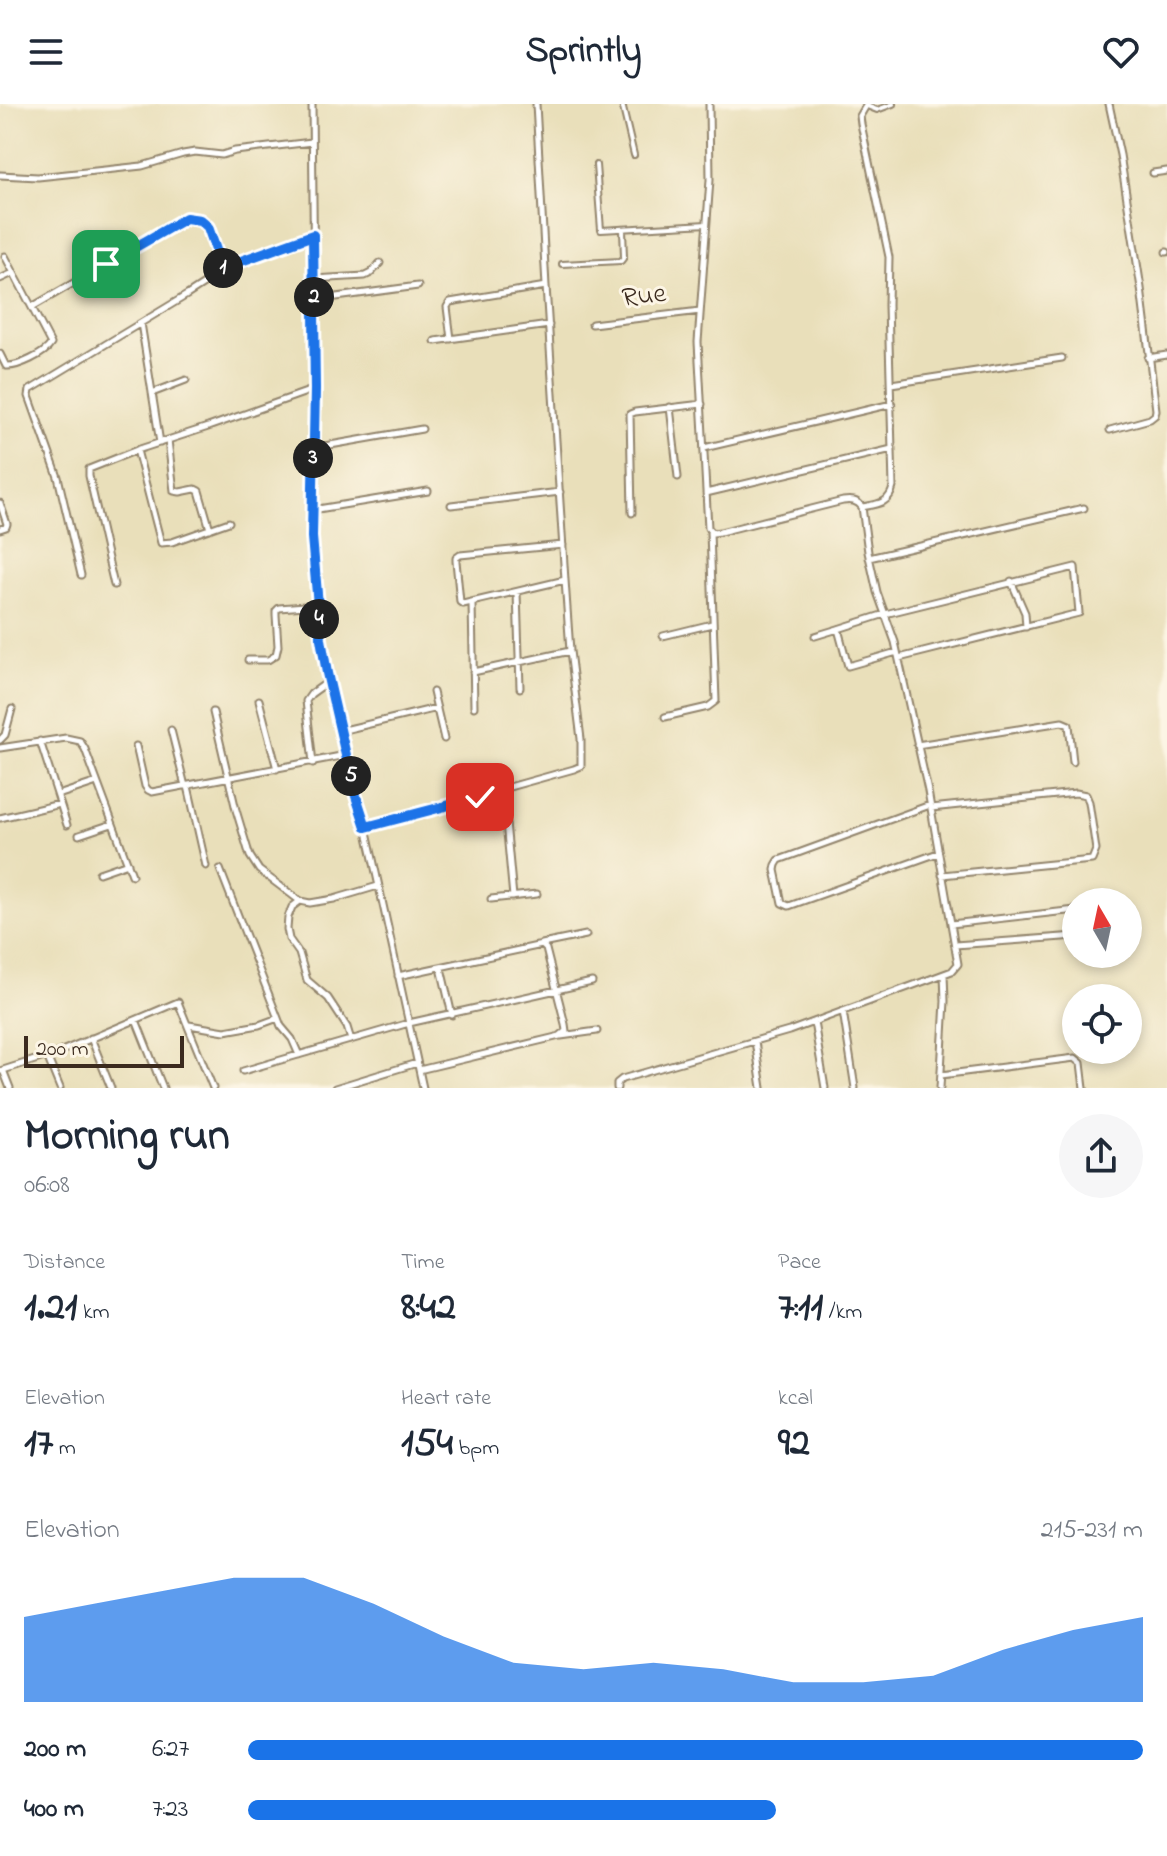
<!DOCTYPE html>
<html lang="en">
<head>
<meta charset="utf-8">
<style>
	:root { --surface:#fff; --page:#f6f6f7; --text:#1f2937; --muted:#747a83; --accent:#1a73e8 }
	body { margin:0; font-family:"Indie Flower",sans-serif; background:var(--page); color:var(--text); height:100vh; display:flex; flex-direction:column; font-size:30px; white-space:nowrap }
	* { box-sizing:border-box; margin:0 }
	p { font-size:26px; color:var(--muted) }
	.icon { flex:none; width:44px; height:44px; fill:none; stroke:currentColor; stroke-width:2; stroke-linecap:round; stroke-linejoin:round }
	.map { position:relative; height:984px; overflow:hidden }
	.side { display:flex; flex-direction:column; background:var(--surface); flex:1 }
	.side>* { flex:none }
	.needle { width:52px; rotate:351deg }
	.controls { position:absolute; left:1062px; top:784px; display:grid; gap:16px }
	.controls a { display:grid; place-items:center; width:80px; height:80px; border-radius:50%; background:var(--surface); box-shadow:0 4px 12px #0003; font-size:40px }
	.scale { position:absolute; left:24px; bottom:20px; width:160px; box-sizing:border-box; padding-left:8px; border:4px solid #3b2a1e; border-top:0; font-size:22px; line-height:28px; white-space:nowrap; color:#3b2a1e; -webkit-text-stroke:6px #fcf5e5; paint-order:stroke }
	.pin { position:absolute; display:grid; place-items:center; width:68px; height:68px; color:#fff; margin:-34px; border-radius:16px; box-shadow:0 4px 12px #0006 }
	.km { position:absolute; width:40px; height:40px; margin:-20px; border-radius:50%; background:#222; color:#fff; font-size:22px; line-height:40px; text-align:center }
	.round { display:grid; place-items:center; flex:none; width:84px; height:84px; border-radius:42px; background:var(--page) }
	.summary { display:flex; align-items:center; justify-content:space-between; height:136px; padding:0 24px }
	h1 { font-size:44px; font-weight:700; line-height:60px }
	.stats { display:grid; grid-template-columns:repeat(3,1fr); gap:12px; height:136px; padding:8px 24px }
	.stats div { display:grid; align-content:center }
	.stats b { font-size:40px; font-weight:700 }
	.stats small { font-size:22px; font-weight:400 }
	.stats p { font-size:22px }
	.chart { height:224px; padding:16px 24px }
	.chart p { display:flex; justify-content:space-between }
	.chart svg { width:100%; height:144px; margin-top:8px; fill:var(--accent); opacity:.7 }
	ul { padding:0 24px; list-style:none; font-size:26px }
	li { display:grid; grid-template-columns:128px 96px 1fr; align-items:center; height:60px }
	li i { height:20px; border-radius:10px; background:var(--accent) }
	header { display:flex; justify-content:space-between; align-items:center; height:104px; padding:0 24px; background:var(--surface); font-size:36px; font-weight:700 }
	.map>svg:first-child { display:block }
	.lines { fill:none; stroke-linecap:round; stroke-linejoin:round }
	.pedestrian-casing { stroke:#92846c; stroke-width:8 }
	.minor-casing { stroke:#92846c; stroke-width:9 }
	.pedestrian { stroke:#fff; stroke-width:4 }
	.minor { stroke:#fff; stroke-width:5 }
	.route-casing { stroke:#fff; stroke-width:16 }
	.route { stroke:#1a73e8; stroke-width:10 }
	.labels { text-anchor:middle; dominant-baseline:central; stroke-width:6; stroke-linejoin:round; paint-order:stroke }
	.street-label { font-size:28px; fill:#3b2a1e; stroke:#fcf5e5 }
</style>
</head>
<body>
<header><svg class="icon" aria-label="menu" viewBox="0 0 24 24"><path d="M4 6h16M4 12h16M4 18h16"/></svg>Sprintly<svg class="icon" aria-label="heart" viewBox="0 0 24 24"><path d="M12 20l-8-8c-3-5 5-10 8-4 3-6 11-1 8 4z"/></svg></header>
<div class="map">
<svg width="1167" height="984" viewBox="0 0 1167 984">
	<rect width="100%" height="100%" fill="#fcf5e5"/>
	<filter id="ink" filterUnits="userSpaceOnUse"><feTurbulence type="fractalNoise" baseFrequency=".0125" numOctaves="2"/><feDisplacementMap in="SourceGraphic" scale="16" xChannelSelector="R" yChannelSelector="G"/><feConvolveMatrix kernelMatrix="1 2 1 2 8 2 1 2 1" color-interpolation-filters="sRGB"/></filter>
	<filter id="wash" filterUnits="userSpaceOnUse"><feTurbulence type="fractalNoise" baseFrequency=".006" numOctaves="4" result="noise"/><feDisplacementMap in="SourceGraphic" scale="32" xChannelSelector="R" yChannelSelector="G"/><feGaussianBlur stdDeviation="1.8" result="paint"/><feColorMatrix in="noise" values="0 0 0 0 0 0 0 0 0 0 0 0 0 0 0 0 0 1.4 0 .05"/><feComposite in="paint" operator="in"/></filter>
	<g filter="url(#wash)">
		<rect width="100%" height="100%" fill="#e9dfba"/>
	</g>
	<g filter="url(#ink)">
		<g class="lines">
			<defs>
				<path id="pedestrian" d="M622,0l12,51
					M867,2l10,4 16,-6
					M596,61l5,65 106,-6
					M562,160l59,-3 3,-4 -1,-27"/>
				<path id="minor" d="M312,0l3,285 -3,148 9,102 6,34 27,117 12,37 57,261
					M1109,0l11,51 21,133 15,122 -1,5 -5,4 -40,11
					M1153,69l14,-2
					M0,71l38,2 67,-7 37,-4 41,-12 12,-2 27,3 13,-4 77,-9
					M1166,148h1
					M0,175l13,-6
					M313,175l52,-3 6,-3 9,-10
					M314,196l104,-14
					M32,203l154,-89c28,-1 29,30 37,52
					M141,219l19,120
					M592,220l108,-13
					M451,235l-4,-32 3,-5 96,-16
					M435,237l114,-16
					M0,250l6,12c12,1 39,-12 45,-22l-46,-88
					M1148,254l19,-3
					M891,280l171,-26
					M152,289l34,-13
					M670,303l8,70
					M168,336l6,51 6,1 15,-3 4,2 11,38
					M313,344l109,-19
					M704,344l188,-44
					M137,346l24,93 11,-1 57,-20
					M706,389l186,-44
					M0,399l7,21 -1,3 -6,2
					M451,401l109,-13
					M862,403c16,-3 27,-3 31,-20l-5,-182 1,-48 -28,-133 -1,-8 7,-12
					M312,406l116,-19
					M632,409l-2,-99 5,-2 67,-8
					M563,441l-103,10 -4,3v3l4,41 3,2 102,-24
					M869,454l215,-50
					M81,471l-23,-98 -29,-81 1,-6 157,-95 31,-20 8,-8 87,-32
					M1011,477l14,32 1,14
					M114,481l-25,-109v-7l48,-19 71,-23 107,-38
					M517,488l3,96
					M472,499l2,104
					M663,532l49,-12
					M815,532l23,-7
					M897,548l-49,14 -10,-37 47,-15 190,-47 4,46 -180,45
					M248,556h20l8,-5 2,-9 -2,-31v-4l3,-3 39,-3
					M473,568l97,-21
					M433,588l11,47
					M259,596l18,69
					M213,608l23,98 12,40 2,6 9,14 41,31 10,2 24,-4 44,-13
					M665,613l43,-10 8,-6 -6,-169
					M171,626l14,56
					M340,627l97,-23
					M0,636l5,-5 7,-26
					M40,637l27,84
					M917,641l145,-23 7,3 4,37
					M136,642l9,40 3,4 4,2 194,-37
					M0,644l66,-10 14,3 5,8 47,126
					M313,659l-7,-62 5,-7 18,-13
					M188,682l18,80
					M503,686l10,107
					M58,691l39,-13
					M930,701l-151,55 -3,5 -1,5 7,33 7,3 149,-53
					M931,704l145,-15 10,2 3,7 7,48 -4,10 -150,15
					M0,714l60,-14
					M366,723l208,-58 7,-3v-27l-11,-88 -5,-71 -19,-294 -10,-182
					M79,731l33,-11
					M220,765l61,157 11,13 7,16
					M99,769l29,-10
					M491,795l46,-5
					M300,797l-8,6 -4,10 -1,12 2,10 10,14 8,27 21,18 19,29 4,13
					M951,820l125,-14
					M542,840l44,-9
					M955,841l121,-9
					M441,864l11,47
					M398,872l144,-31 4,4 19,75 1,7 -6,5 -141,34
					M843,907l12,77
					M136,916l27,68
					M814,918l11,66
					M189,921l36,6 34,-6 19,-7
					M561,932l36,-5
					M91,934l20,50
					M755,937l7,47
					M47,952l13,32
					M3,966l7,18
					M0,967l57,-18 121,-51 35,86
					M243,967l166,-48 183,-41
					M941,971l134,-17 6,5 3,25
					M335,984l82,-25
					M617,984v-5l5,-4 167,-48 163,-60 6,-7 -30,-173 -33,-149 -18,-50 -9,-40 -6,-45c-5,-7 -11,-7 -19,-6l-123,31 -7,1 -5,-5 -10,-186 12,-162 -1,-76
					M940,984l5,-87 -1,-27"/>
			</defs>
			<use href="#pedestrian" class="pedestrian-casing"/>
			<use href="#minor" class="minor-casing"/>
			<use href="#pedestrian" class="pedestrian"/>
			<use href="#minor" class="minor"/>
		</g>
	</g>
	<g class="lines" filter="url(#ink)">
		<defs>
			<path id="route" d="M106,160l80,-46 14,2 8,7 15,43 10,-6 80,-29 2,154 -3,148 9,102 6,34 27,117 12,37 114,-30"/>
		</defs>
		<use href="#route" class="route-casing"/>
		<use href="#route" class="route"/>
	</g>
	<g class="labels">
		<g class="street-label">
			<text transform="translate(644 193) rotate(-7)">Rue</text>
		</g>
	</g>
</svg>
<div class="controls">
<a><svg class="needle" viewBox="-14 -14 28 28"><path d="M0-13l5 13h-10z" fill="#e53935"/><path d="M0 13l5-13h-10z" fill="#747a83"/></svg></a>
<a><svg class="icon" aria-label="locate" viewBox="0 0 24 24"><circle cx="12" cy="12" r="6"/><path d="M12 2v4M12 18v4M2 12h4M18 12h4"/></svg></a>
</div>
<div class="scale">200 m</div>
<div class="pin" style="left:106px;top:160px;background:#1e9e55"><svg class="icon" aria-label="arrive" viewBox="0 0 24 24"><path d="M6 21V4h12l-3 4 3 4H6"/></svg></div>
<div class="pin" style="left:480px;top:693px;background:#d93025"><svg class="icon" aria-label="check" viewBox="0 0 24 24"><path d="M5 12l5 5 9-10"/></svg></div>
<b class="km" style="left:223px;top:164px">1</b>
<b class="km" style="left:314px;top:193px">2</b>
<b class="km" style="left:313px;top:354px">3</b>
<b class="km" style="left:319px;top:515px">4</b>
<b class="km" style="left:351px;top:672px">5</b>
</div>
<section class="side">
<div class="summary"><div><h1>Morning run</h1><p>06:08</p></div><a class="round"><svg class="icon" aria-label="share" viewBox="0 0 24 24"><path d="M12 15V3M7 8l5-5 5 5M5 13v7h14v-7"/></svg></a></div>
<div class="stats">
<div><p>Distance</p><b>1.21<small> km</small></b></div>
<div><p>Time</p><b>8:42</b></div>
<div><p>Pace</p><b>7:11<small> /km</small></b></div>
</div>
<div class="stats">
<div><p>Elevation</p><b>17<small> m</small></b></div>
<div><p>Heart rate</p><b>154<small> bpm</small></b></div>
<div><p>kcal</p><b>92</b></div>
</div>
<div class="chart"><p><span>Elevation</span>215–231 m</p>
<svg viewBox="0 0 160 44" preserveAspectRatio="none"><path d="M0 44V18L10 14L20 10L30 6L40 6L50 14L60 24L70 32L80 34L90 32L100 34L110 38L120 38L130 36L140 28L150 22L160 18V44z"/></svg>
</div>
<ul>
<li><b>200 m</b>6:27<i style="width:100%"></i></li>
<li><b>400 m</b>7:23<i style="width:59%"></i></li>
</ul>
</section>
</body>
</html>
